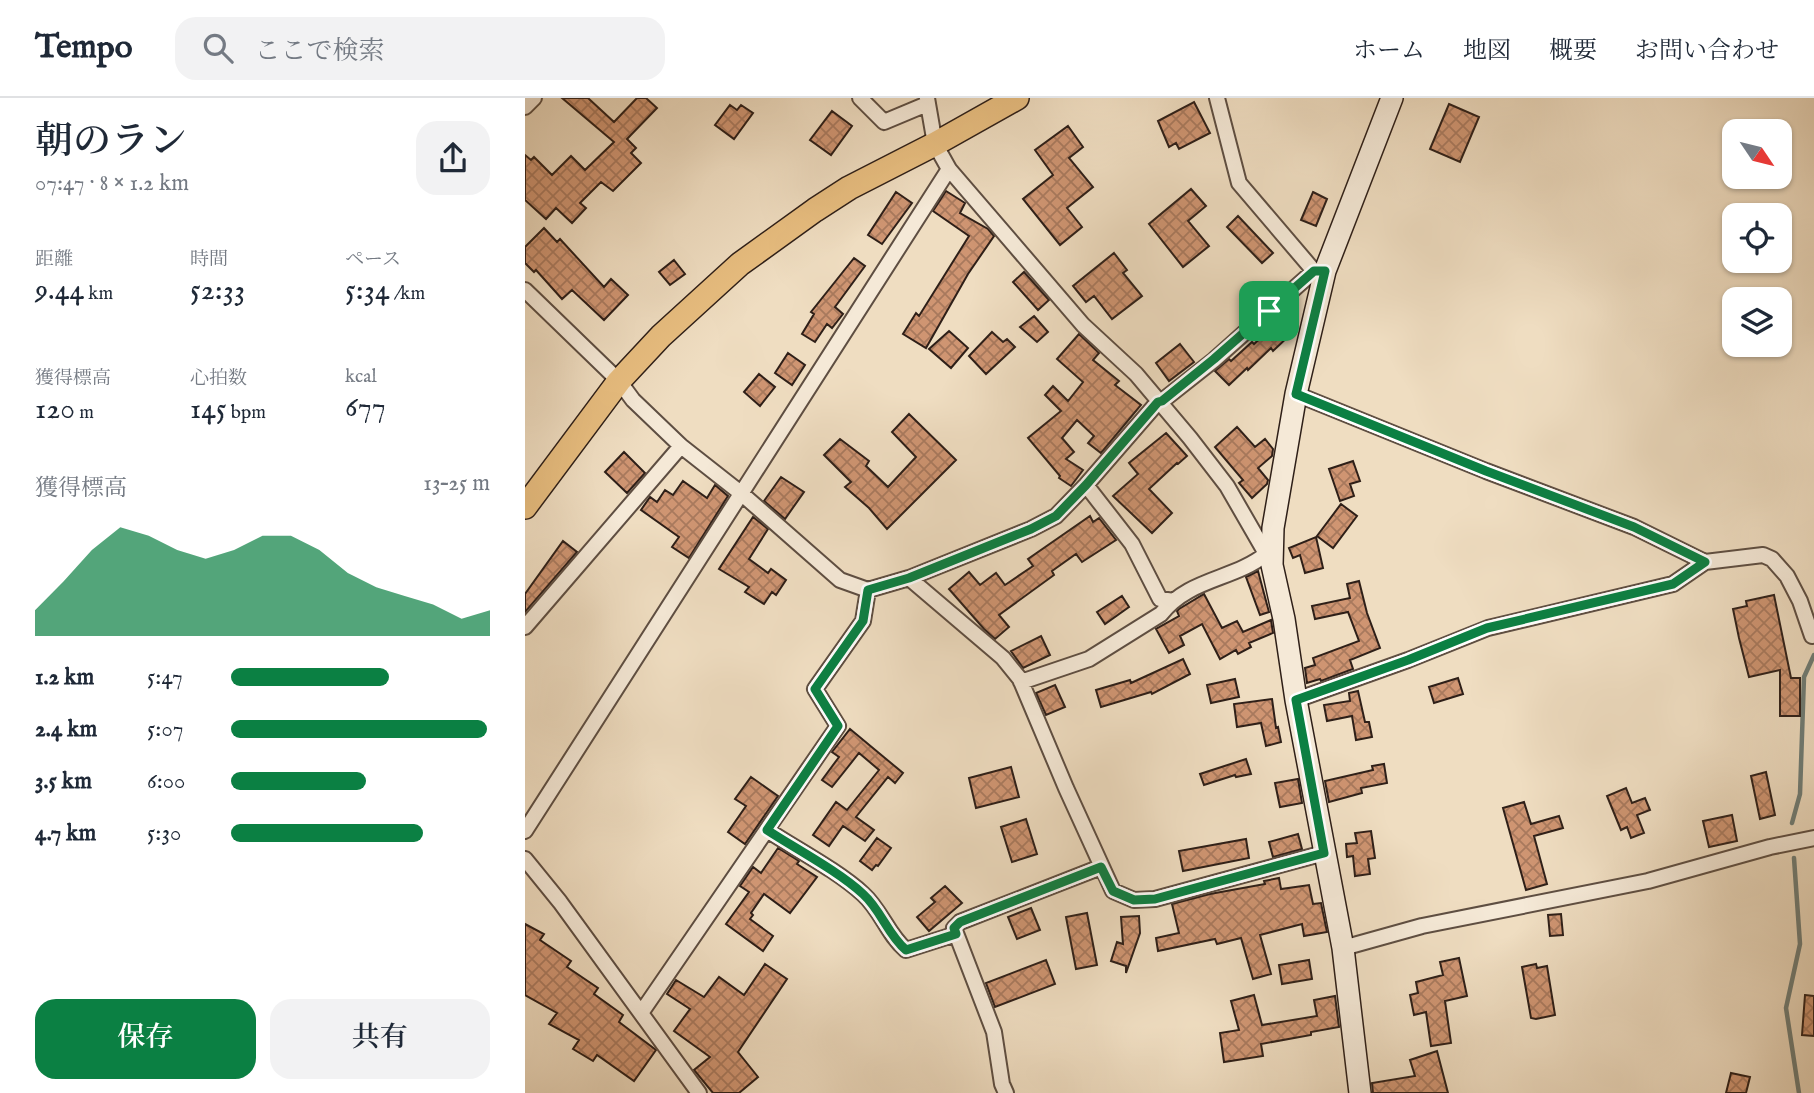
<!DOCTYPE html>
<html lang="ja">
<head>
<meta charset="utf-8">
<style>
	:root { --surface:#fff; --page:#f2f2f3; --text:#1f2937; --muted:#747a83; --line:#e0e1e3; --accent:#0b8043 }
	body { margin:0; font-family:"IM FELL English","Noto Serif JP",serif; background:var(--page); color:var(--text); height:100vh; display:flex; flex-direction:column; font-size:26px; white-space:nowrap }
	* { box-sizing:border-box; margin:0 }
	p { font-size:23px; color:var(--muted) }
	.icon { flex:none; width:38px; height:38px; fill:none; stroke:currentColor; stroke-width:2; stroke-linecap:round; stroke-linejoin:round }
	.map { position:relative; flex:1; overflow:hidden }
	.sheet { display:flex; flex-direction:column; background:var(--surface); width:525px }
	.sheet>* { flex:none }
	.needle { width:46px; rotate:125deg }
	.controls { position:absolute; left:1197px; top:21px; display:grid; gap:14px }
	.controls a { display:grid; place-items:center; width:70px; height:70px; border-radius:14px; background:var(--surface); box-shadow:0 2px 5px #0004; font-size:35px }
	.pin { position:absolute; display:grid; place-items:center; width:60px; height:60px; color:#fff; margin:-30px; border-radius:14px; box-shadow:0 4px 10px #0006 }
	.round { display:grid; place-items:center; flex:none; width:74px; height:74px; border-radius:21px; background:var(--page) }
	.head { display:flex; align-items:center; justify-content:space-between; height:119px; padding:0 35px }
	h1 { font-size:38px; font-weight:600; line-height:52px }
	.stats { display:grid; grid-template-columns:repeat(3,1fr); gap:10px; height:119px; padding:7px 35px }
	.stats div { display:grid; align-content:center }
	.stats b { font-size:30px; font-weight:600 }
	.stats small { font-size:19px; font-weight:400 }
	.stats p { font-size:19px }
	.chart { height:196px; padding:14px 35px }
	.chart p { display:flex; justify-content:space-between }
	.chart svg { width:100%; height:126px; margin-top:7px; fill:var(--accent); opacity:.7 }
	.button { display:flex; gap:14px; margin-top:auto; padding:14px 35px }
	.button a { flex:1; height:80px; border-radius:21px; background:var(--accent); color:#fff; font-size:28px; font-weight:600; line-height:80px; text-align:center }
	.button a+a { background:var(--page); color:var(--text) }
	ul { padding:0 35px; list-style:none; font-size:23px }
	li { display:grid; grid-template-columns:112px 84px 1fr; align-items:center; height:52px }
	li i { height:18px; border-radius:9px; background:var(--accent) }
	header { display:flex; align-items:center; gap:42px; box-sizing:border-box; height:98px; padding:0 35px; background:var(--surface); border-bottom:2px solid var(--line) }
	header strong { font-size:33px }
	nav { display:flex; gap:38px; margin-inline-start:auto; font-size:24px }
	.search { width:490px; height:63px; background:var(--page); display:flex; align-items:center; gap:18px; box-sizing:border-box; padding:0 24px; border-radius:21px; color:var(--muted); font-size:26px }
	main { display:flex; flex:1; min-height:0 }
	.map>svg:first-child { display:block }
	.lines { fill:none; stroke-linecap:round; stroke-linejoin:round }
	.stream { stroke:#6f7d77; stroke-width:4.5 }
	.building { fill:url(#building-cross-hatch); stroke:#2e1f18; stroke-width:2 }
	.street-casing { stroke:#5e4e42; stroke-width:18 }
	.secondary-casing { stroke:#2e1f18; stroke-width:24 }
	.primary-casing { stroke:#2e1f18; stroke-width:26 }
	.street { stroke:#f5e9d7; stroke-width:14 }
	.secondary { stroke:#f5e9d7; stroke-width:21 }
	.primary { stroke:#e8be80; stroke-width:23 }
	.route-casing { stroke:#fff; stroke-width:14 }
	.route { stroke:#0b8043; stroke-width:9 }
</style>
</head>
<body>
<header>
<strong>Tempo</strong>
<div class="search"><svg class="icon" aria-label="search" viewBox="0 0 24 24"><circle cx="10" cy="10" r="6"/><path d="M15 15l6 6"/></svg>ここで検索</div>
<nav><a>ホーム</a><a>地図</a><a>概要</a><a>お問い合わせ</a></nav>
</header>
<main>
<section class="sheet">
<div class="head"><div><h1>朝のラン</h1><p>07:47 · 8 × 1.2 km</p></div><a class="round"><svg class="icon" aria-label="share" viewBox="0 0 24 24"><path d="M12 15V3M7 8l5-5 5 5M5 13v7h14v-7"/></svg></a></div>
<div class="stats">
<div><p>距離</p><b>9.44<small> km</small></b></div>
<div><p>時間</p><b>52:33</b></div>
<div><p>ペース</p><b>5:34<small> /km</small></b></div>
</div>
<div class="stats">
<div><p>獲得標高</p><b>120<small> m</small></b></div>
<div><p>心拍数</p><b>145<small> bpm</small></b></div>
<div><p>kcal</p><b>677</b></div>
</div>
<div class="chart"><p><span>獲得標高</span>13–25 m</p>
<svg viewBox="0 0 160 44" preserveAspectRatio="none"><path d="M0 44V35L10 25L20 14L30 6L40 9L50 14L60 17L70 14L80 9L90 9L100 14L110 22L120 27L130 30L140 33L150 38L160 35V44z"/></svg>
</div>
<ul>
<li><b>1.2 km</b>5:47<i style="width:61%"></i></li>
<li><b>2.4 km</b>5:07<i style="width:99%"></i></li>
<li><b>3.5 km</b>6:00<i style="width:52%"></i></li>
<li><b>4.7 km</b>5:30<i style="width:74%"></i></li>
</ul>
<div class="button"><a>保存</a><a>共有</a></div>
</section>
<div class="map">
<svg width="1289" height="995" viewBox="0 0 1289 995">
	<defs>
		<pattern id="building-cross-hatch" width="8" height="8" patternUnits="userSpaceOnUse" patternTransform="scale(1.75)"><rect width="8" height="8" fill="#cf9572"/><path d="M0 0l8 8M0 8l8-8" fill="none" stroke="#a8795d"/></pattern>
	</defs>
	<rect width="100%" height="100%" fill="#efddc1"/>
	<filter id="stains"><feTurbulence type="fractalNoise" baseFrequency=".00286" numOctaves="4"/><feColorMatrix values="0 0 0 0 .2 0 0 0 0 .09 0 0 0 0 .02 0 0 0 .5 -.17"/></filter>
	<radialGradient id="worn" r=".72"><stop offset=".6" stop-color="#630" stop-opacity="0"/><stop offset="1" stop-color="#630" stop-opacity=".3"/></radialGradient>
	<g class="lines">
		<path class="stream" d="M1267,725l8,-29 4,-117 10,-22
			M1269,760l6,86 -14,64 13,85"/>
	</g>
	<path class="building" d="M37,0h26l26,24 23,-24h9l11,10 -30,31 9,9 -5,5 10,10 -28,28 -12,-9 -21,21 6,5 -14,15 -16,-15 -10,11 -21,-19v-45l6,5 3,-3 18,18 19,-19 14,14 29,-28z
		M669,4l16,31 -31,16 -3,-6 -7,4 -11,-26z
		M924,6l30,13 -19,45 -30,-13z
		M205,7l7,5 4,-5 12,8 -19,26 -19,-14z
		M307,13l20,15 -21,29 -21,-15z
		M543,28l15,21 -14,11 24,29 -26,21 15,19 -22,18 -37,-46 30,-24 -18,-25z
		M666,91l15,17 -18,15 21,25 -26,21 -34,-43z
		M421,93l19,12 -5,10 28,16 6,7 -26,38 -42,74 -23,-14 13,-21 3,3 50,-80 -36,-25z
		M371,94l16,11 -30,41 -14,-9z
		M788,94l14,7 -11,27 -15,-6z
		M713,118l35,37 -11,10 -35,-36z
		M19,130l13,14 3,-3 44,48 7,-8 17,16 -24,25 -32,-30 -10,9 -26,-29 -2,2 -9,-9v-16z
		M589,155l13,17 -4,3 19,23 -30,23 -18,-23 -8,6 -13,-16z
		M329,160l11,8 -30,41 8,7 -11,14 -5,-4 -12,18 -13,-8 12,-20 -3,-2z
		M149,162l11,14 -15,11 -11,-13z
		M499,174l25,28 -11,10 -25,-28z
		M509,218l14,16 -11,10 -17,-15z
		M754,223l12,13 -18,17 -2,-3 -23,22 -1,-2 -18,17 -14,-14 14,-12 2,2 21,-19 2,2z
		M424,233l19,17 -17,20 -22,-19z
		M467,234l11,10 4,-3 8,8 -29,27 -17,-18z
		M554,236l20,19 -6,7 26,21 -4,4 26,20 -40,48 -13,-10 6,-7 -17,-16 -15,18 12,14 -8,7 17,11 -12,16 -12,-8 1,-2 -32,-38 33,-27 -16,-16 8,-9 15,15 15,-19 -26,-23z
		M655,246l14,18 -25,19 -13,-18z
		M263,255l17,12 -13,20 -17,-12z
		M234,276l16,13 -15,19 -16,-14z
		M384,316l47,46 -69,69 -18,-21 -24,-21 6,-5 -27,-27 16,-16 29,22 -3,5 22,21 28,-30 -24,-25z
		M712,329l18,20 10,-8 8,10 -1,7 -14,12 10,12 -1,4 -15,14 -13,-15 4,-3 -28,-33z
		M641,335l21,23 -9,8 -1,-1 -28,26 23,24 -20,20 -39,-37 25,-22 -9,-11z
		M99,354l21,21 -18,20 -22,-21z
		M828,363l7,20 -10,3 4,12 -14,5 -11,-32z
		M256,379l23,15 -19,27 -21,-18z
		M158,383l24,17 8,-13 13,11 -39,62 -17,-11 7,-10 -38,-27 9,-13 7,5 8,-12 8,5z
		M816,406l16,12 -24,32 -16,-12z
		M565,418l3,6 6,-4 17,22 -34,22 -6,-8 -24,17 2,4 -55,40 10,12 -14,12 -11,-10 -35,-40 20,-17 11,13 16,-12 9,12 28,-19 -5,-7z
		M228,419l15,12 -19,30 19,14 3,-4 15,11 -10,15 -4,-3 -8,12 -19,-12 4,-5 -30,-18z
		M791,439l7,31 -18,5 -5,-18 -7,3 -4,-10z
		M38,443l14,11 -52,60v-18z
		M733,473l11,41 -9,3 -14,-38z
		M834,483l8,32 13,35 -30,12 3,9 -32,12 -1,-2 -13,4 -2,-15 10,-3 -2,-7 46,-17 -11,-29 -33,7 -3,-13 38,-8 -3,-14z
		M679,496l18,34 15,-7 6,11 28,-12 2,13 -24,10 2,4 -13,7 -2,-4 -16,9 -18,-35 -22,12 4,9 -15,8 -13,-24 23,-13 -2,-5 2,-2z
		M1249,497l17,83h9v38h-20v-46l-31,7 -10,-39 -6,-29 14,-3 -1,-5z
		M597,498l7,11 -24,17 -8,-12z
		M516,538l9,19 -27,13 -12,-17z
		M658,561l7,15 -38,20 -1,-2 -50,15 -5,-17 34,-10 1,3z
		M933,580l5,16 -29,9 -5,-16z
		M710,581l4,18 -28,6 -4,-18z
		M530,587l10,22 -19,8 -10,-22z
		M833,593l7,31h4l3,15 -16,3 -4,-24 -25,5 -3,-16 26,-4 -1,-8z
		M747,601l4,29 2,-1 3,15 -15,4 -5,-23 -24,4 -3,-23z
		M325,631l53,44 -8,10 -7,-6 -32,40 18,13 -9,11 -22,-15 -14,20 -16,-11 23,-33 11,8 32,-40 -20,-17 -27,34 -10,-7 17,-23 -7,-5z
		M721,661l5,15 -15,3 -1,-2 -31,10 -4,-11z
		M859,666l3,19 -26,5 1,5 -33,9 -4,-21 48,-11 -1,-4z
		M486,669l8,30 -43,11 -7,-30z
		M1241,674l9,43 -15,4 -9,-43z
		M226,679l27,19 -33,48 -17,-12 18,-26 -11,-7z
		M773,681l4,24 -22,4 -5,-24z
		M1101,690l6,15 13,-5 5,12 -13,5 7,18 -13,5 -4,-11 -6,3 -14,-34z
		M999,704l7,22 28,-8 4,12 -29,8 13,48 -21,6 -23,-82z
		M1207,717l5,26 -28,6 -6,-26z
		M501,721l11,35 -25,8 -11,-35z
		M846,733l4,27 -7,1 2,15 -15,2 -2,-20 -6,1 -1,-13 11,-1 -2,-10z
		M773,736l4,15 -29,8 -4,-15z
		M352,740l14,10 -13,18 -2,-1 -4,5 -12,-9z
		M721,741l3,19 -66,13 -4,-20z
		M253,750l21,13 -2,3 20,13 -27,36 -26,-19 -13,19 2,2 -3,4 23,17 -10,15 -37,-27 23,-32 -9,-6 13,-19 8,6z
		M754,780l2,11 28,-4 4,19 8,-1 6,29 -23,4 -2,-12 -42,11 11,39 -18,5 -12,-41 -24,6 -2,-5 -57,12 -2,-13 23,-5 -7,-29 38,-10 55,-10 -1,-3z
		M420,788l17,17 -33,28 -12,-14 18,-15 -4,-4z
		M506,810l9,22 -23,9 -9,-22z
		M562,815l10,52 -21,4 -10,-52z
		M1036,816l2,21 -13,1 -2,-21z
		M614,818l1,17 -14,40v-7l-15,-5 6,-19 6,2 -2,-27z
		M0,826l19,10 -4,6 31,21 -4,6 31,21 -4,6 29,21 -4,7 37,28 -22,31 -37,-26 -4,6 -20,-12 6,-9 -30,-16 8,-11 -32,-18z
		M934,860l8,38 -22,5 6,42 -20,3 -5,-34 -12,3 -4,-20 8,-2 -2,-11 27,-7 -3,-13z
		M521,862l9,24 -60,23 -9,-24z
		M784,862l3,19 -30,5 -3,-19z
		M240,866l22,15 -49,73 20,25 -19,16h-26l-19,-23 16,-13 -36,-26 16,-22 -23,-15 9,-14 28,17 15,-20 25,18z
		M1011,866l1,4 10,-2 8,49 -19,4 -5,-1 -9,-51z
		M729,897l8,30 55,-9 -3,-16 21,-4 4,31 -28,5v3l-50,9 2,12 -39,6 -4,-29 19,-3 -8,-29z
		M1280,897l9,1v40l-12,-1z
		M912,953l11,42h-75l-1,-10 43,-7 -5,-16z
		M1206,975l19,4 -4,16h-20z"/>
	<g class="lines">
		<defs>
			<path id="street" d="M335,0l24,24 43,-18
				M402,0l8,46 14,25 134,156 53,49 54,64 37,48 45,78
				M692,0l22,85 75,88
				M0,9l9,-9
				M0,192l94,91 14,19 48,46 61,48 98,86 28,10 41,-12 122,-49 25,-13 30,-31 72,-83 4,-1 52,-41 100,-89h11
				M771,296l190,77 148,56 71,35
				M561,387l46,59 28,55 14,2
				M384,480l94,80 17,21 46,109 47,103 21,9 21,-1 169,-46
				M0,529l156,-181
				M496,584l68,-23 72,-45c28,-36 73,-34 105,-60
				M771,602l112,-40 80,-32 185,-44 32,-22 58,-7 9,4 15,17 13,25 12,35 2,-1
				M242,732c29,19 71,41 96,64 18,16 25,41 43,56l50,-16
				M0,733l424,-662
				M0,761l35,43 139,191
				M818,850l79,-22 226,-45 122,-34 44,-9
				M116,915l197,-287 -23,-37 48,-68 5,-31
				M481,995l-4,-9 -8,-52 -40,-104 6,-6 141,-55"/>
			<path id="secondary" d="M835,995l-17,-145 -47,-248 -12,-81 -12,-54 1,-37 23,-134 29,-123 67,-173"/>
			<path id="primary" d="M0,409l94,-126 42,-45 79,-72 75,-54 34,-22 86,-44 82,-46"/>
		</defs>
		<use href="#street" class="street-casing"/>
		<use href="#secondary" class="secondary-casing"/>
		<use href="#primary" class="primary-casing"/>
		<use href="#street" class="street"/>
		<use href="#secondary" class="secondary"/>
		<use href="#primary" class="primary"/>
	</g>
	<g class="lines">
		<defs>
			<path id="route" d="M789,173h11l-29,123 190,77 148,56 71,35 -32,22 -186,44 -79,32 -112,40 28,153 -169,46 -21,1 -21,-9 -12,-24 -141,55 -6,6 2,6 -50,16c-18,-15 -25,-40 -43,-56 -25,-23 -67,-45 -96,-64l71,-104 -23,-37 48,-68 5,-31 41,-12 122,-49 25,-13 30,-31 72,-83 4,-1 52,-42z"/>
		</defs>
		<use href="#route" class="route-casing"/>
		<use href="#route" class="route"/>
	</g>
	<rect width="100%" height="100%" filter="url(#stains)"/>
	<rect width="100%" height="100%" fill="url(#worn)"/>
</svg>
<div class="controls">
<a><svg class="needle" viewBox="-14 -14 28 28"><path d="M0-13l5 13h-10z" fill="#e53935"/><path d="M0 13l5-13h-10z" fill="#747a83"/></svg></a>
<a><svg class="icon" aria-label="locate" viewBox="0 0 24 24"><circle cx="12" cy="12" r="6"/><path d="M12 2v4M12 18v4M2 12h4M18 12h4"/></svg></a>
<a><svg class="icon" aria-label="layers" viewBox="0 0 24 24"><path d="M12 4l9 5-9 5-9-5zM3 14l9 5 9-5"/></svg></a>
</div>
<div class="pin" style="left:744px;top:213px;background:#1e9e55"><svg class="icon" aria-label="arrive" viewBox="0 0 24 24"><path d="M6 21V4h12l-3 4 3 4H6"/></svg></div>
</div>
</main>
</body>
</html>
